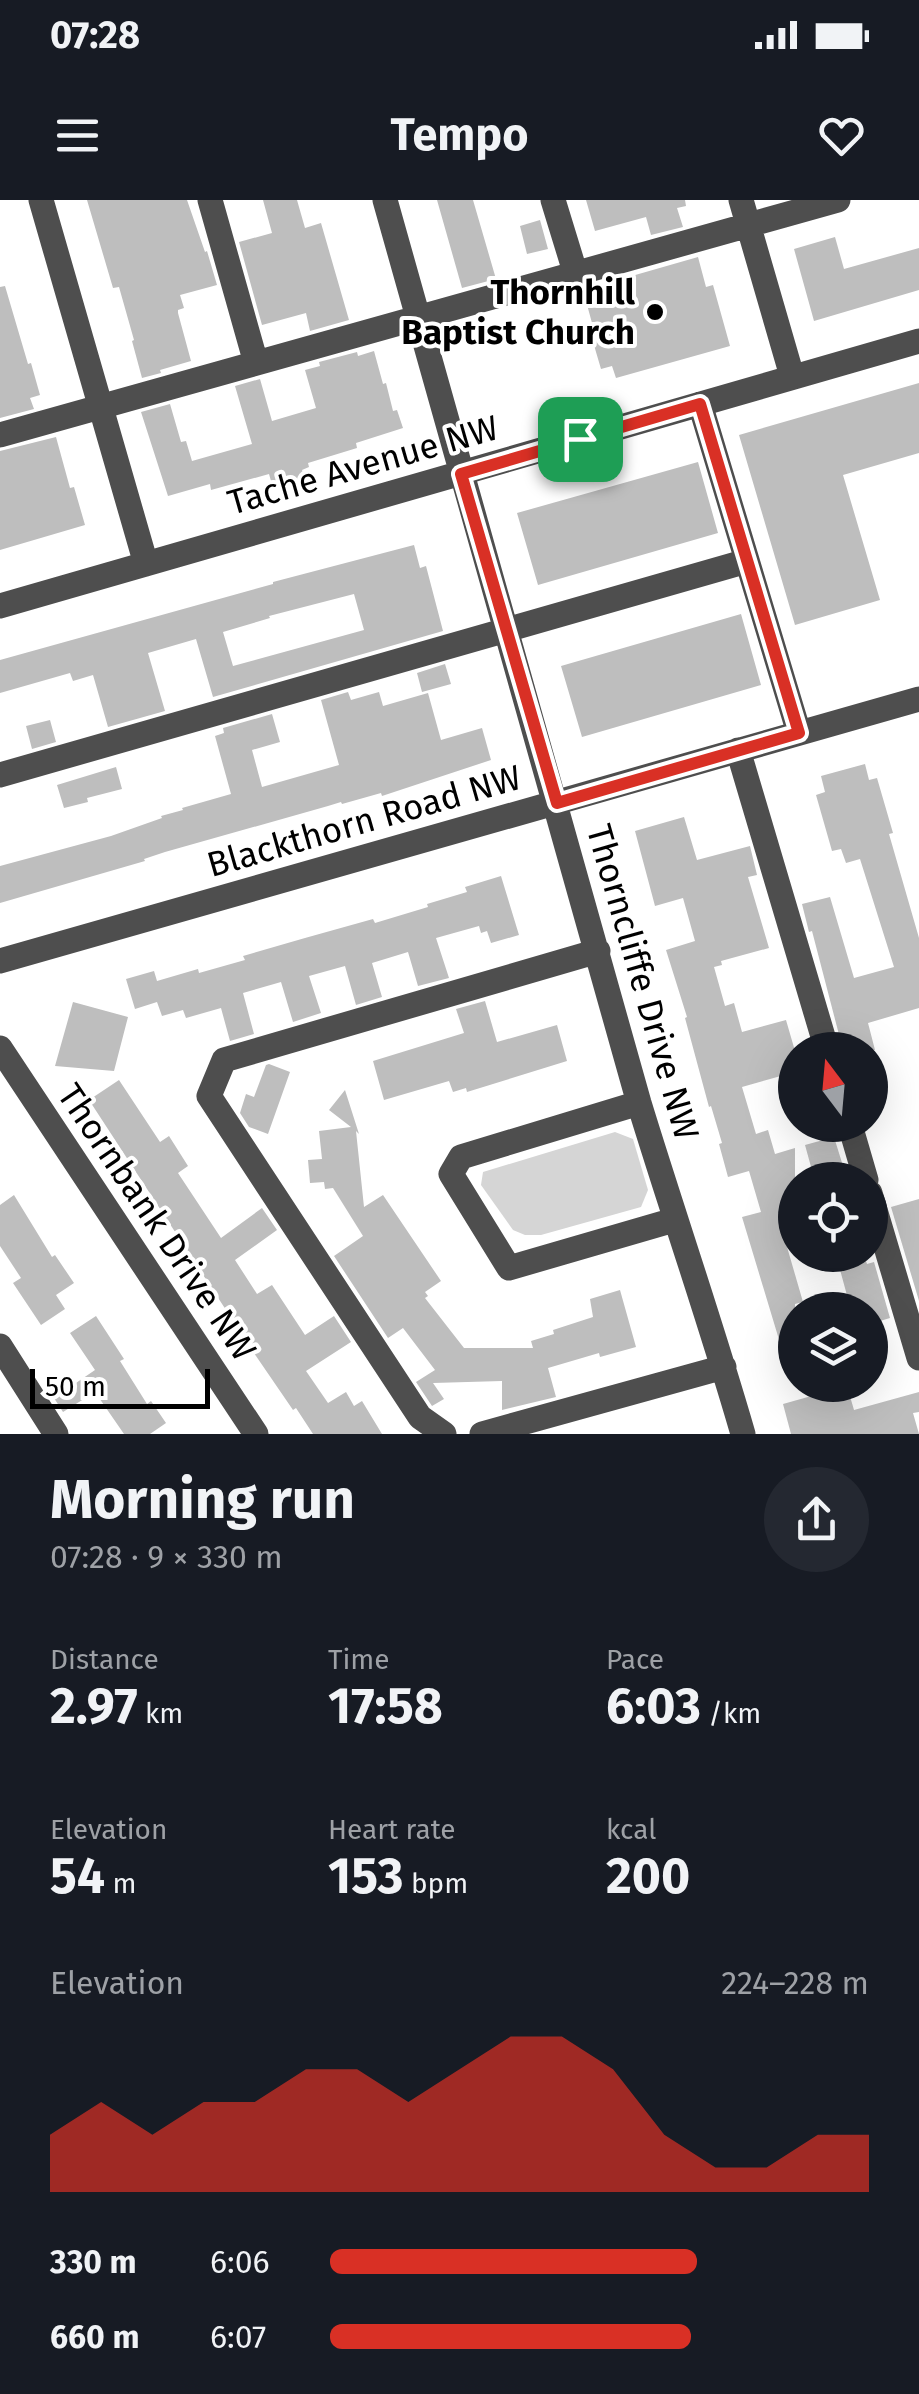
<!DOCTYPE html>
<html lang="en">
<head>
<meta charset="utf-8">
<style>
	:root { --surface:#171b24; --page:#242831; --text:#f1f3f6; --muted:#9ea1a6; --accent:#d93025 }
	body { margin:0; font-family:"Fira Sans",sans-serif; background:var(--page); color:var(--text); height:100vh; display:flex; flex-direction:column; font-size:38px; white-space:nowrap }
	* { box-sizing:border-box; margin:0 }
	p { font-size:32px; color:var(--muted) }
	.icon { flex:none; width:55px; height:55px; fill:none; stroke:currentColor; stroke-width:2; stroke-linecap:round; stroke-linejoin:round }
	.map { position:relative; height:1234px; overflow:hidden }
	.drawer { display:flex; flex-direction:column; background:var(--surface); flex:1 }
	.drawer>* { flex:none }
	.needle { width:65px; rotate:344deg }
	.controls { position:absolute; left:778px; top:832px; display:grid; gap:20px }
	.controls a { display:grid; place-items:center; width:110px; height:110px; border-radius:50%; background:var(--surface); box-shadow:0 10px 40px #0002; font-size:50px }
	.scale { position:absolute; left:30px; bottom:25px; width:180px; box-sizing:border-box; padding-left:10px; border:5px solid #000; border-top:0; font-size:28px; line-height:35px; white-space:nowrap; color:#000; -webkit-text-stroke:8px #fff; paint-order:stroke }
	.pin { position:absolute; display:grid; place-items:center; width:85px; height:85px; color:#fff; margin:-42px; border-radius:20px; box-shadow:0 5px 15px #0006 }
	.round { display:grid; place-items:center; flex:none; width:105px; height:105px; border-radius:52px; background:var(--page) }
	.summary { display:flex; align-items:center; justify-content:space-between; height:170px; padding:0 50px }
	h1 { font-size:55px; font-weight:700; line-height:75px }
	.stats { display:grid; grid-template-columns:repeat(3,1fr); gap:15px; height:170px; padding:10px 50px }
	.stats div { display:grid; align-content:center }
	.stats b { font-size:50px; font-weight:700 }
	.stats small { font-size:28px; font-weight:400 }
	.stats p { font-size:28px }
	.chart { height:280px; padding:20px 50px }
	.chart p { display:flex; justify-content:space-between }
	.chart svg { width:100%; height:180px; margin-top:10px; fill:var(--accent); opacity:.7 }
	ul { padding:0 50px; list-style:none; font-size:32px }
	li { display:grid; grid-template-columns:160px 120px 1fr; align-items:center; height:75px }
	li i { height:25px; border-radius:12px; background:var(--accent) }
	.status { display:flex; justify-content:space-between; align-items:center; height:70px; padding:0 50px; background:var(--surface); direction:ltr }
	.status svg { height:28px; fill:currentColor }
	header { display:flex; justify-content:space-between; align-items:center; height:130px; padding:0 50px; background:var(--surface); font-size:45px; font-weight:700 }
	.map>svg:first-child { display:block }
	.green { fill:#d5d5d5 }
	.building { fill:#bebebe; fill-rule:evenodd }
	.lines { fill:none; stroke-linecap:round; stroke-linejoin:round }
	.minor { stroke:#4e4e4e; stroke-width:25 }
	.route-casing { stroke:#fff; stroke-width:20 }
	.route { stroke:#d93025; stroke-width:12 }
	.poi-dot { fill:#000; stroke:#fff; stroke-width:4 }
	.labels { text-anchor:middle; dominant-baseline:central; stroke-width:8; stroke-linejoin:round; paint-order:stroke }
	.poi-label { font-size:35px; font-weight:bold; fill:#000; stroke:#fff; text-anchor:end }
	.street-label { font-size:35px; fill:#000; stroke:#fff }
</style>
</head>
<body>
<div class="status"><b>07:28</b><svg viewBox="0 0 49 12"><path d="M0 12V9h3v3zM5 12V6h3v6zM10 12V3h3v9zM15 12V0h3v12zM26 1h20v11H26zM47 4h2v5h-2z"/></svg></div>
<header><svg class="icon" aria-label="menu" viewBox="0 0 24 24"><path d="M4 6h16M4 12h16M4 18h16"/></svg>Tempo<svg class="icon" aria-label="heart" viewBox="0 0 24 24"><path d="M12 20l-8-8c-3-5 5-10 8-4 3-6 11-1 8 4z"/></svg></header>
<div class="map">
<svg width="919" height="1234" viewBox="0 0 919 1234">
	<rect width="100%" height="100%" fill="#fff"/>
	<path class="green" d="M615,932l18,7 15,51 -7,17 -100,28h-16l-12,-5 -32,-45 2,-13z"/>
	<path class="building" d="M87,0h100l18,52 2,-1 10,34 -37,10 4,13 -6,2v3l13,48 -31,9 1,3 -19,5 -10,-37 2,-1 -15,-53 -6,1z
		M263,0h34l8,28 16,-5 28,97 -39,11 -4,-18 -44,12 -23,-83 33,-9z
		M437,0h36l23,79 -34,9z
		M586,0h99l1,6 -9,2 6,19 -32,8 -5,-18 -51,14z
		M540,20l8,29 -21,5 -7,-28z
		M835,37l9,32 75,-21v42l-105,31 -20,-72z
		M698,57l8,30 7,-2 17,61 -114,32 -4,-12 -11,3 -10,-34 4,-1 -12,-44z
		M5,86l23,78 3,-1 9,32 -10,3 4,11 -34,9v-131z
		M374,151l9,33 3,-1 7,28 4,-1 6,18 -47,15 1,5 -49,15 1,4 -7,3 3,9 -10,3 -22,6 -4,-14 -58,16 -1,-6 -42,12 -27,-84 29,-8 11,38 5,-1 6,20 60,-17 -17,-58 25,-7 12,42 44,-13 -11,-38 15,-4 -1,-4 38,-10 1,4z
		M919,183v70l-76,22 37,125 -85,25 -56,-190z
		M56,237l14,51 4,-1 11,38 -85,25v-99z
		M698,262l20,71 -180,52 -21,-72z
		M414,345l6,23 6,-2 17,65 -230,66 -17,-58 -48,14 17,58 -57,16 -15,-52 -20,6 -3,-8 -70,20v-33l273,-76v-2zM354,394l10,36 -131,36 -10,-34 47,-14 -1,-2z
		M741,414l20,71 -179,52 -21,-71z
		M445,464l6,20 -29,8 -5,-19z
		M348,492l3,8 28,-8 4,14 45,-13 13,47 41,-12 9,32 -109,36 -1,-3 -39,11 -1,-2 -13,4 -163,46 -21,7 1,2 -145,42v-37l111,-30 51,-18 -1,-2 22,-6 -1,-2 49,-14 -16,-58 9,-3 -1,-5 49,-14 8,28 -28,8 10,37 77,-22 -18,-65z
		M50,520l6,22 -24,7 -6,-23z
		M865,564l4,16 8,-2 16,55 -4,1 30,104v70l-51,15 7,27h-32l-31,-119 -3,1 -7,-28 28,-7 24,81 40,-11 -34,-108 -14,4 -5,-14 -9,2 -16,-56 9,-3 -4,-16z
		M116,567l6,22 -35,9 1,4 -24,6 -7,-23z
		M684,617l13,43 53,-14 7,29 -9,2 21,71 -48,13 1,4 -8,2 11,39 9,-3 8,29 44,-12 9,31v21l-53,15 14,47 12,-4 7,24 20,-6v89l-10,3 18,62 -8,2v71l-5,1 -48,-159 19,-5 -12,-41 -21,6 -9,-33 3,-1 -11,-37 -2,1 -24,-89 2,-1 -21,-67 29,-9 -12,-43 -28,8 -20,-75z
		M501,676l18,59 -28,8 -4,-12 -6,2 -2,-7 -43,12 13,40 -31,8 -10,-34 -36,11 10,34 -26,8 -11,-39 -36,10 12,37 -28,9 -12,-40 -38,11 11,41 -24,7 -9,-33 -35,10 -3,-8 -21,6 -5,-14 -22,7 -9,-30 28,-8 3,10 41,-12 1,4 46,-13 -2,-4 62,-18 68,-19 2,4 53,-16 -1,-3 40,-12 -2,-5z
		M485,801l12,41 60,-17 10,36 -100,31 -1,-4 -13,4 -4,-11 -65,19 -11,-39 91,-28 -8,-24z
		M73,802l55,15 -14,54 -59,-5z
		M269,864l21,8 -22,62 -19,-7 -9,-14 6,-19 8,3 12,-32z
		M119,880l41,62 9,-6 19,30 -10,7 43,65 41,-30 15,22 -42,30 22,34 15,-9 33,50 29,-19 17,26 -45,29 22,32 18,-11 8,14 8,-5 20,33h-69l-17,-26 -3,2 -37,-54 -167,-256z
		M345,890l14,44 -3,-3 8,76 19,-12 58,86 -16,11 3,4 -3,2 39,50h69l-2,-7 23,-7 -1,-4 40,-13 -3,-18 30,-9 16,57 -36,10 -1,-4 -51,15 8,29 -54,13v-29l-69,2 11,16 -12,7 -16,-24 19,-12 -32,-42 -15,10 -54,-82 29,-20 -30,-48 -8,1 -1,-7 -14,1 -2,-23 14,-1 -3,-28 32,-4 -22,-17z
		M834,937l9,29 -30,8 -8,-29z
		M14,995l38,62 3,-2 19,28 -18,12 9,14 -24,16 -28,-42 8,-5 -21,-32v-41z
		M919,999v102l-28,-94z
		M836,1055h28l3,9 7,-2 16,56 -20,6v-14h-19z
		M96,1116l28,43 -4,2 27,43 4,-3 15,22 -16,11h-26l-29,-42 -32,20 -9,-14 41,-28 -25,-37z
		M847,1186l7,24 65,-18v20l-6,1 6,21h-128l-8,-30z"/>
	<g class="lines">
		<path class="minor" d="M41,0l105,364
			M210,0l46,163
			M385,0l254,903c34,111 72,220 104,331
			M553,0l23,75
			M741,0l51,176
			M700,204l99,329
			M0,235l838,-235
			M0,406l919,-265
			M738,550l89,300
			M0,575l747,-214
			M0,761l919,-262
			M0,848l256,386
			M639,903l-178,54 -10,17 58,94 165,-48
			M850,925l16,55
			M870,993l49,165
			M0,1146l56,88
			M444,1234l-24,-17 -211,-321 15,-36 374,-109
			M482,1234l242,-67"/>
	</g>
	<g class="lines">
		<defs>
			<path id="route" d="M700,204l99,329 -242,70 -96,-329z"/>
		</defs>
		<use href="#route" class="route-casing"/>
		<use href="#route" class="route"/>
	</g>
	<circle class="poi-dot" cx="655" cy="112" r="10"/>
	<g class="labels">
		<g class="poi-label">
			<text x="635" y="92">Thornhill<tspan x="635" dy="40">Baptist Church</tspan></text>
		</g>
		<g class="street-label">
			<text transform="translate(363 265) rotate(-16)">Tache Avenue NW</text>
			<text transform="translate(364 621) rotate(-16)">Blackthorn Road NW</text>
			<text transform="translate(643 782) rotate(74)">Thorncliffe Drive NW</text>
			<text transform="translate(157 1022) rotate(56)">Thornbank Drive NW</text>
		</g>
	</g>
</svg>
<div class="controls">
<a><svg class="needle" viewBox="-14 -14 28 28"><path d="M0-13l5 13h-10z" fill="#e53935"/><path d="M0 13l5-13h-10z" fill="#9ea1a6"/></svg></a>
<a><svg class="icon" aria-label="locate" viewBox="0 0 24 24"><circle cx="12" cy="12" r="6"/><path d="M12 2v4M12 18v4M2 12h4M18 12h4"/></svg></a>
<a><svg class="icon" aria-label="layers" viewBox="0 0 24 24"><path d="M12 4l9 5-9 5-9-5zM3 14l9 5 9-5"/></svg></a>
</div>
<div class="scale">50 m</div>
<div class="pin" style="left:580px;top:239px;background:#1e9e55"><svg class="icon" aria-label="arrive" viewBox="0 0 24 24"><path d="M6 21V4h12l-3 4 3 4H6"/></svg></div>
</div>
<section class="drawer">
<div class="summary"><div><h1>Morning run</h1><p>07:28 · 9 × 330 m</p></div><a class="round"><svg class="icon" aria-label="share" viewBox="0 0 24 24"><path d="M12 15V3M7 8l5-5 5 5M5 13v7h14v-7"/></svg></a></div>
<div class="stats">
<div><p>Distance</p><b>2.97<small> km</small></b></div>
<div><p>Time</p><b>17:58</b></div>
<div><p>Pace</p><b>6:03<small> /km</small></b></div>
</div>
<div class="stats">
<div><p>Elevation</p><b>54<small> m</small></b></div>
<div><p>Heart rate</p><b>153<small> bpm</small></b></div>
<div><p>kcal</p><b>200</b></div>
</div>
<div class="chart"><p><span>Elevation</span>224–228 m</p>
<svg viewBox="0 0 160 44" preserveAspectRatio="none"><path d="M0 44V30L10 22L20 30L30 22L40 22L50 14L60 14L70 22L80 14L90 6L100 6L110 14L120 30L130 38L140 38L150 30L160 30V44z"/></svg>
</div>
<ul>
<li><b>330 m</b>6:06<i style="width:68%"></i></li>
<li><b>660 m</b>6:07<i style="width:67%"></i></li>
</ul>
</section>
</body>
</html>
